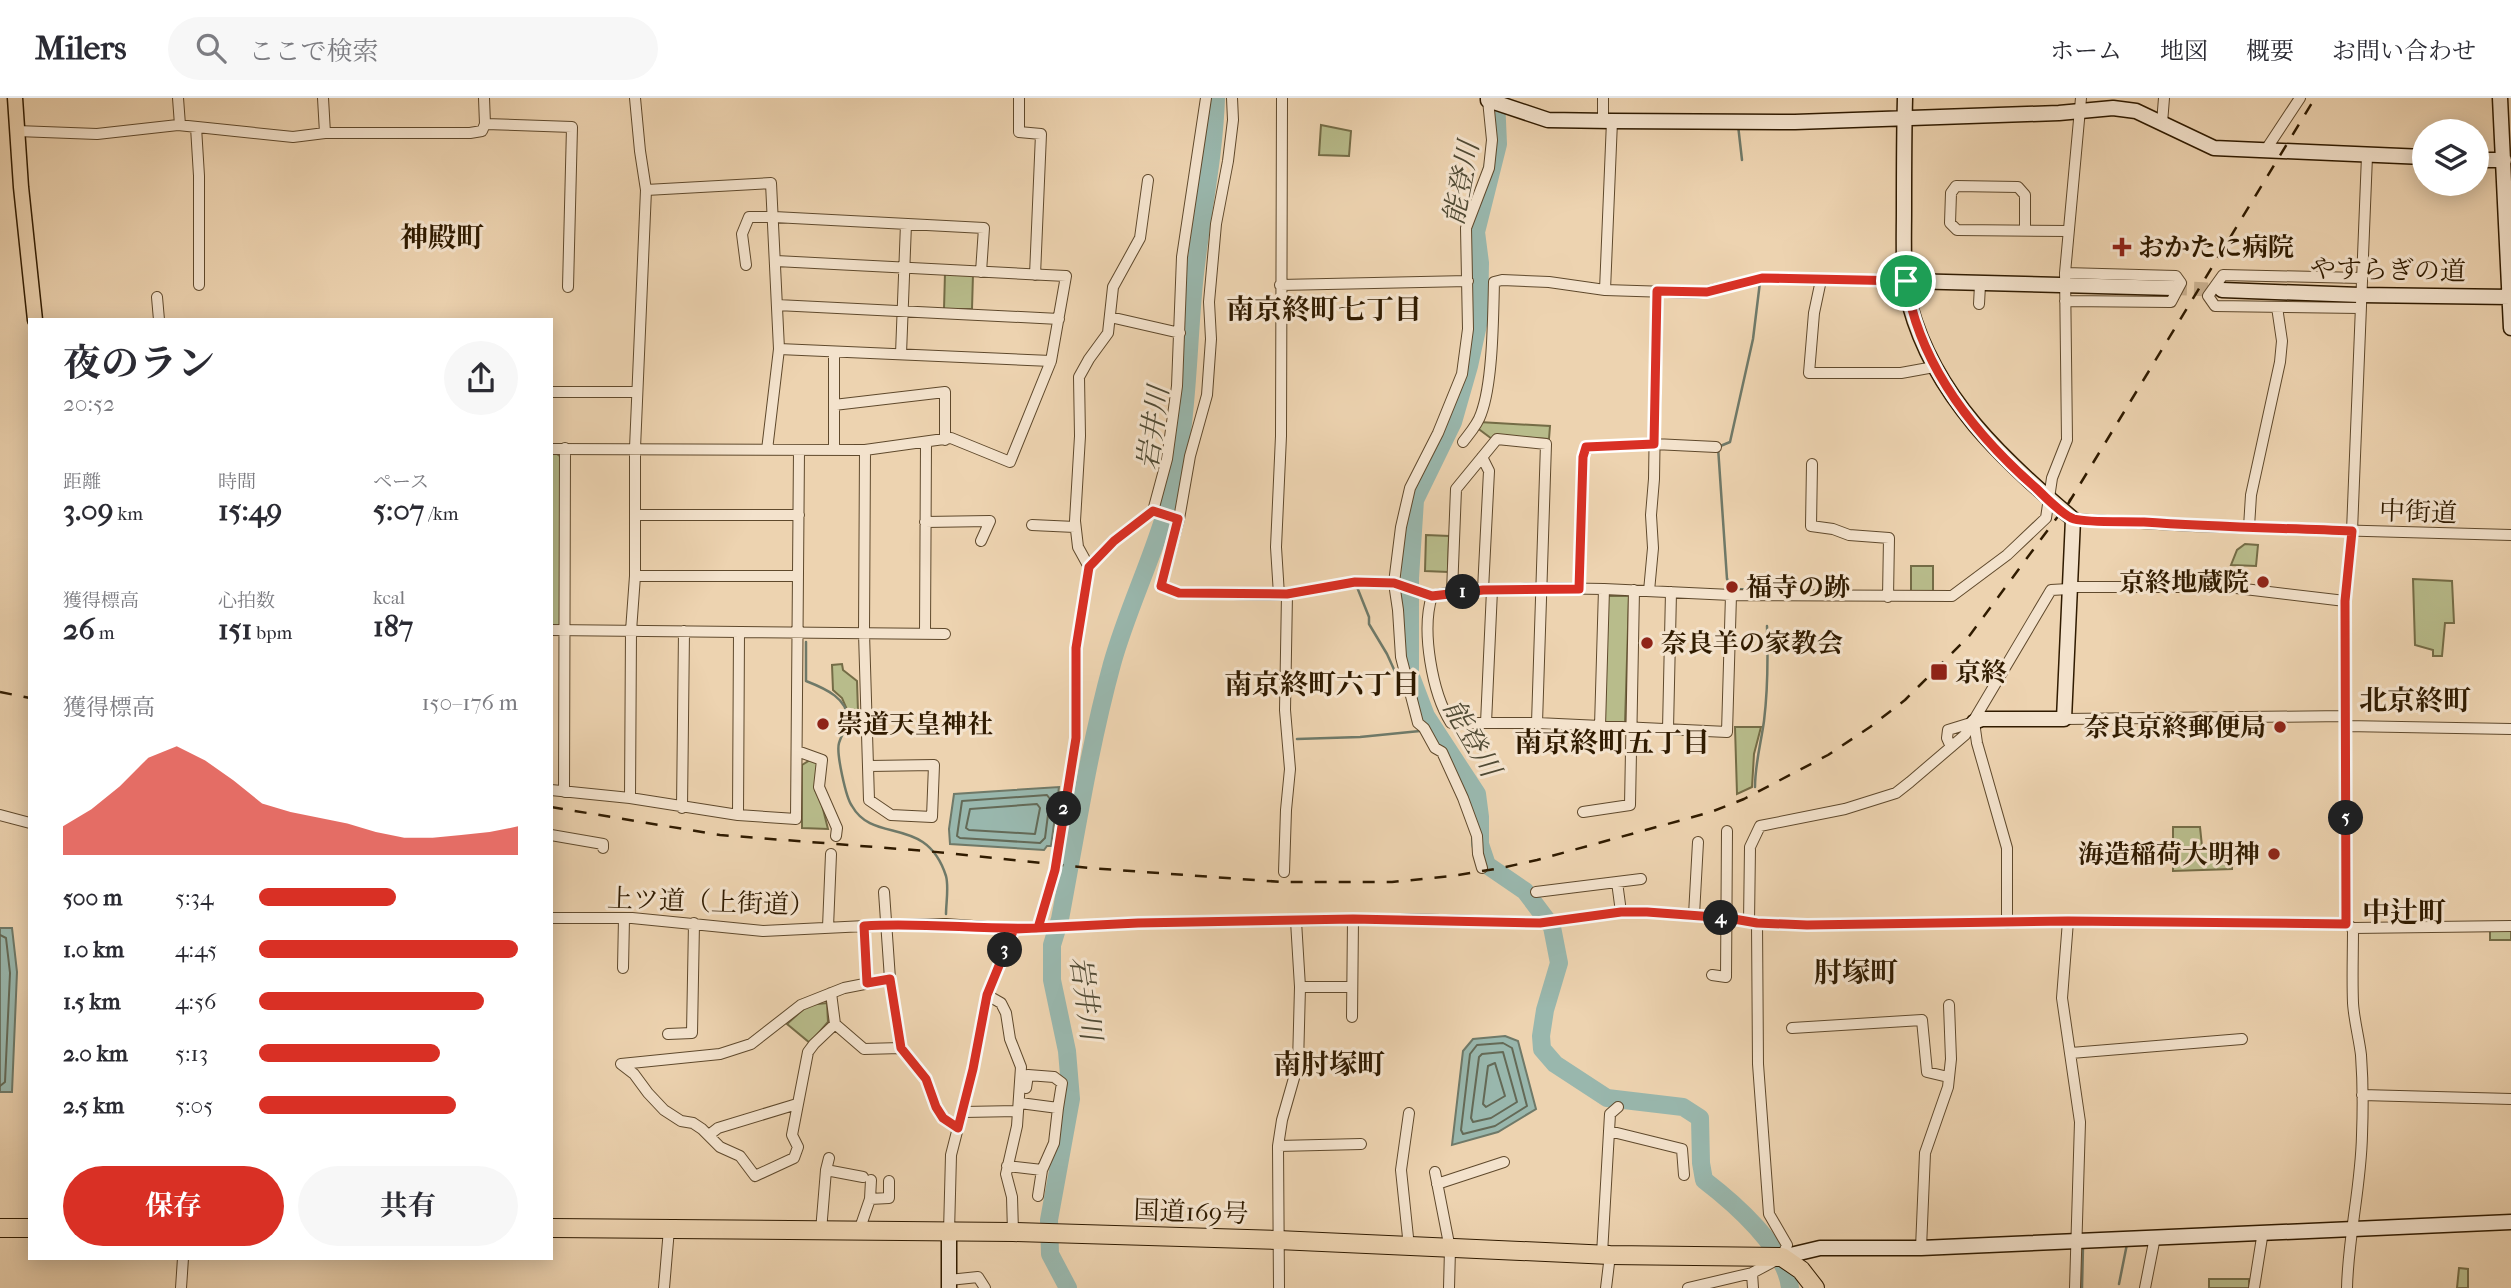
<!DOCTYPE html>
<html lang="ja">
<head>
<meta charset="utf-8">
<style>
	:root { --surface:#fff; --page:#f7f7f7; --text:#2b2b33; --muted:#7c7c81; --line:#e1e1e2; --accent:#d93025 }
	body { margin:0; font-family:"IM FELL French Canon","Noto Serif JP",serif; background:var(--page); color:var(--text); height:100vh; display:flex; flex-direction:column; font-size:26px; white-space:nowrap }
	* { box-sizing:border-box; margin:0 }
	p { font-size:23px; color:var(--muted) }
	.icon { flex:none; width:38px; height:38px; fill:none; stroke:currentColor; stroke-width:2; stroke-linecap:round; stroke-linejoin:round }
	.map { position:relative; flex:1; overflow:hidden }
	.drawer { position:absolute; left:28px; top:220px; width:525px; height:942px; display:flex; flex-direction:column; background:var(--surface); border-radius:0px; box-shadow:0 4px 18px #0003 }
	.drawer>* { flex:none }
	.buttons { position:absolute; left:2412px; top:21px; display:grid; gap:14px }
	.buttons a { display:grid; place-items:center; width:77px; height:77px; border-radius:50%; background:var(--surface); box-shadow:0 4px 18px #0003; font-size:35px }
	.pin { position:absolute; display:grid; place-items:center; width:60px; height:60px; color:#fff; margin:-30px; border:4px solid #fff; border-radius:50%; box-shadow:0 2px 7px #0007 }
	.km { position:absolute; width:35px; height:35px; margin:-18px; border-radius:50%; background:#222; color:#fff; font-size:19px; line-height:35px; text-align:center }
	.round { display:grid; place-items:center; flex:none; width:74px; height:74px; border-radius:37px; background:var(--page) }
	.headline { display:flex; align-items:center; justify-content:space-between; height:119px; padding:0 35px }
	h1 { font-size:38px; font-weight:700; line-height:52px }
	.figures { display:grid; grid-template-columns:repeat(3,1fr); gap:10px; height:119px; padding:7px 35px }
	.figures div { display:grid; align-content:center }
	.figures b { font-size:30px; font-weight:700 }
	.figures small { font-size:19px; font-weight:400 }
	.figures p { font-size:19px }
	.chart { height:196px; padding:14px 35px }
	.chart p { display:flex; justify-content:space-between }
	.chart svg { width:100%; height:126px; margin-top:7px; fill:var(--accent); opacity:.7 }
	.button { display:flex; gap:14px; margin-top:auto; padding:14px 35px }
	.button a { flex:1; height:80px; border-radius:42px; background:var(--accent); color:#fff; font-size:28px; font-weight:700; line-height:80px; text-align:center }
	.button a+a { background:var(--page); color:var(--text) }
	ul { padding:0 35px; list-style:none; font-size:23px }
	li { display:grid; grid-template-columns:112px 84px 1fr; align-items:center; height:52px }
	li i { height:18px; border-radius:9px; background:var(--accent) }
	header { display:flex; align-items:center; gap:42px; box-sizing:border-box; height:98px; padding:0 35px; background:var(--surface); border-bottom:2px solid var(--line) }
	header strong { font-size:33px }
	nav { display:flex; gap:38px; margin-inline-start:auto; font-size:24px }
	.search { width:490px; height:63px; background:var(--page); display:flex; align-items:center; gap:18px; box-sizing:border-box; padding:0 24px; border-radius:38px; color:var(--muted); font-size:26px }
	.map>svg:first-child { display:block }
	.green { fill:#b8bc8b; stroke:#746c46; stroke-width:2 }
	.water { fill:#99b7ad; stroke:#6f7968; stroke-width:2 }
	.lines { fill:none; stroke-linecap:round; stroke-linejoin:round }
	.shore { stroke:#646956; stroke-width:2 }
	.stream { stroke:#6f7968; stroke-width:2.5 }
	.river { stroke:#99b7ad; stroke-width:18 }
	.secondary-tunnel { stroke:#c7ae8d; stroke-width:14; stroke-dasharray:14 7; stroke-linecap:butt }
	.street-casing { stroke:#5f492c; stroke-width:12 }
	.secondary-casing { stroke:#301b00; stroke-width:17 }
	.primary-casing { stroke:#301b00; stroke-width:17 }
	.highway-casing { stroke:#301b00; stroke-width:20 }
	.street { stroke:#f3e2cc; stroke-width:10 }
	.secondary { stroke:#f3e2cc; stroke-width:14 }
	.primary { stroke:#edd3b0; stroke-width:14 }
	.highway { stroke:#edd3b0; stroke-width:18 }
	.rail { stroke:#301b00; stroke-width:2.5; stroke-dasharray:12 12; stroke-linecap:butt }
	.route-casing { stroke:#fff; stroke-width:14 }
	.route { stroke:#d93025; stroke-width:9 }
	.poi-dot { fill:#8f2418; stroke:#f3e2cc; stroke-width:2.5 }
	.labels { text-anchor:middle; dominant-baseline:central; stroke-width:6; stroke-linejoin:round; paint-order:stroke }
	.poi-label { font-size:26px; font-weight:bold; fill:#301b00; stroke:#f3e2cc; text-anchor:start }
	.street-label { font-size:26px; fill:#301b00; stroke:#f3e2cc }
	.water-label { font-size:28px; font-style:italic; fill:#504a34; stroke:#f3e2cc }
	.neighbourhood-label { font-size:28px; font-weight:bold; fill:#301b00; stroke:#f3e2cc }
</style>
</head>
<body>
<header>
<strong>Milers</strong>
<div class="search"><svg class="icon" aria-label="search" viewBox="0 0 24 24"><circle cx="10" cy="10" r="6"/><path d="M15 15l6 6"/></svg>ここで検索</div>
<nav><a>ホーム</a><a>地図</a><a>概要</a><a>お問い合わせ</a></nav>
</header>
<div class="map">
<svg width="2511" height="1190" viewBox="0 0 2511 1190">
	<rect width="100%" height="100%" fill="#edd3b0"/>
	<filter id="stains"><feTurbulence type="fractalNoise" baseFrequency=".00286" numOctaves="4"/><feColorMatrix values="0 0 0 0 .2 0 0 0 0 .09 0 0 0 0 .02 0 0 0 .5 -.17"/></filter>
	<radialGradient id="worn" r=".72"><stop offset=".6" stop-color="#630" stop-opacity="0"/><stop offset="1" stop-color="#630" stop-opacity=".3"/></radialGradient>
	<path class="green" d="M1321,27l30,6 -2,25 -30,-1z
		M945,175l28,1 -1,35h-28z
		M1479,324l71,4 -1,13 -54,-3 -3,3 -16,-12z
		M551,356h6l4,3v171h-10z
		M1426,437l23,1 -1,36 -23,-1z
		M2245,446l13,1 -2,21 -25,-1 6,-15z
		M1911,468h22v29h-22z
		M2413,481l39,2 2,42h-9l-3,33h-9v-6l-18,-5z
		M1607,498h22l-4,127 -22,-1z
		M842,566l1,6 14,11 1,31h-10l-6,-14 -9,-8 -1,-25z
		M1735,629h26l-7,27 -2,33 -15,7z
		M810,662l8,2 -3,28 6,11 7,28 -26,-1v-63z
		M2173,729h27l2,19h30v23l-59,2z
		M2490,833h21v9h-21z
		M827,905l1,19 -18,21 -23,-19 21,-19z
		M2459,1170l9,1v19h-11z
		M2209,1181h40v9h-40z"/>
	<path class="water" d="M1059,689l-8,59h-4l-3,4 -94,-6 -1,-15 5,-35z
		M0,830h12l5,44 -5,120h-12z
		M1505,938l13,5 18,68 -38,23 -46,13 11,-94 10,-12z"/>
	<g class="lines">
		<path class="shore" d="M1047,697l3,4 -5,39 -5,5 -80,-5 -3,-2 5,-35z
			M1037,706l3,4 -5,26 -66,-4 -3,-2 4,-19z
			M0,837l6,3 4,35 -5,109 -5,4
			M1503,945l9,5 15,58 -32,20 -32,8 -2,-4 9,-76 7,-9z
			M1503,954l14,50 -26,16 -18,4 -2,-4 8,-61 3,-3z
			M1495,965l10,33 -19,11 -3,-3 5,-38z"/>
		<path class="stream" d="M1738,27l4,35
			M1760,184l-7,57 -23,103 -12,5 9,132 11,10 30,1
			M1357,489l12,30v7l18,30 19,42
			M806,544v39c18,7 45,18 41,42 -2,8 -6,13 -8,20 -3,10 7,55 13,63 22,39 74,8 94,70 3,11 0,27 0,38
			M1297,641l63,-2 60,-6
			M1755,689c0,-23 6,-44 9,-66 4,-32 4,-64 3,-95
			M2119,1186l8,-40
			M2082,1190l1,-42"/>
		<path class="river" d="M1496,0l2,46 -22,88 4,31 -1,57 -10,46 -16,56 -38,78 -5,78v96l16,42 51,78 3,23v27l7,21 38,26 27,36 7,36 -14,47 -4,26 1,13 13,15 52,34 76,9 17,11 1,45 3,17c30,23 82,68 86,108
			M1068,1190l-18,-34 -1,-34 22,-121 -4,-48 -15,-71v-35l8,-26c16,-85 29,-171 52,-255 15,-54 41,-106 56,-160 20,-72 19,-148 26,-221 6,-62 20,-123 22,-185"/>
		<path class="secondary-tunnel" d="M2173,190l49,2"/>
		<defs>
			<path id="street" d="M178,0l2,27
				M323,0l2,35
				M1019,0v34l22,2 -6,141
				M1232,0l1,22 -5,41 -12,63 -7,78 2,37 -4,56 -17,61 -11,63 -18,67 18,7 100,2 76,-13 39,1 38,13 20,-4 90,-4 62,1 127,6 221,1 55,-41 39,-37 6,-40 15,-38 -2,-167 16,-175
				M1603,23v-23
				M2162,25l2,-25
				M485,26l87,3 -4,160
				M196,29l3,49v109
				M17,33l80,3 81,-9 115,12 32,-4h145l12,-2 3,-7 -1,-26
				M2265,53l35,-53
				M646,92l125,-7 8,166 -12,101
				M2025,132v-35l-7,-8 -62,-1 -5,7 -1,30 7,7 111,1
				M746,167l-4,-31 7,-17h25l210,11 -3,44
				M1821,182l-7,33 -5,60h92l33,-6
				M1280,187l188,-4
				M1605,192l7,-169
				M157,199l2,23
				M2065,203l106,1 10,-19 -5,-7 -111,-3
				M1979,206l1,-19
				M777,207l282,14
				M2360,210l-145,-2 -7,-10 15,-21 138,3
				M1110,219l70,16
				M779,251l272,12
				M901,256l5,-130
				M551,294h86
				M834,307l111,-13v48
				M1463,344c6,-8 15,-18 18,-28 12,-32 12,-96 13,-132l8,-2 47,2 56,8 94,3 63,-15 145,3
				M551,351l314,1 86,-12 59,24 41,-101 15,-85 -290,-15
				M834,352v-98
				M865,352l-1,183 5,167 22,15 41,2 2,-52 -65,1
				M1482,359l7,14 -6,119
				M1812,366l-1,62 22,3 16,6 40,3 -1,59
				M1153,413l26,8
				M635,417h164
				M2073,421l119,7 319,9
				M925,424l65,-1 -9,20
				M1032,427l43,2
				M2249,429l2,-32 29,-133 2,-21 -5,-34
				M1089,469l-11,-20 -3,-26 5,-85 -1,-59 10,-18 19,-26 5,-46 27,-49 8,-58
				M635,478h163
				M2070,489h158l117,14
				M1579,491l4,-132 3,-10 68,-3 62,3
				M1649,493l4,-43 -2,-33 3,-36 3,-188
				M1452,494l4,-103 41,-50 49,5 -9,279
				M1279,497l-3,-48 5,-111 1,-338
				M1432,498c-11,34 0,97 19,127h86l190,9 4,-137
				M551,532l394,4
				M925,535l1,-190
				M2064,621l282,-3
				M1486,625l6,-133
				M1600,628l4,-137
				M2346,628l165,3
				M1668,631l3,-137
				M1951,649l-4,-9 1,-8 26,-8 3,21 30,105v75
				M797,653l25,9 -3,27 18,41 -1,8
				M551,692l79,8 108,17 58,4 3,-369
				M564,694l1,-344
				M630,700l1,-167 4,-55v-128l11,-258 -6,-39 -5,-53
				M682,710l2,-177
				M1583,714l47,-7 4,-215
				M0,717l30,8
				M738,717l1,-183
				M551,737l52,9v4
				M1482,770l-4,-14 -1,-18 -14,-38 -21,-46 -7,-4 -11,-20 -6,-5 -17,-66 -3,-47 -4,-27 7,-56 9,-39 28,-55 24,-59 6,-45 -2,-101 23,-60 3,-28 -4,-40
				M1284,774l2,-62 4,-41 -5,-59 2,-116
				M1617,784l4,30
				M884,794l6,87 11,69 25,31 10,28 7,11 15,10
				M1536,794l105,-13
				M1694,817l4,-73
				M551,820h81l131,13 123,-6 60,-1 68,5 124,-6 268,-4 134,4 81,-11h26l81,6 29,5 50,2 261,-4 232,2 46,1 7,4 158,-2
				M2068,823l-6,77 18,124 -5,166
				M1749,824l1,-75 10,-21 85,-17 51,-16 14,-11 55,-47 86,-145 18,-1
				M2346,826l-1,-323 7,-70 15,-375
				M864,828l3,57
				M828,829l3,-73
				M1038,830l17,-58 21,-132v-90l13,-81 25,-26 39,-30 14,-52 10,-73 5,-129 24,-159
				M623,870l1,-50
				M1712,877l14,2 1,-146
				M1300,889h52
				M831,895l4,31 29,25 37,-1
				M987,897l14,8 5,10 4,26 11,28 -4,59 -11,48 6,23 1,35
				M1352,919l1,-98
				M1792,930l130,-8 5,52 21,5
				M668,936l24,-1 2,-110
				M2071,955l171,-14
				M621,966l13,10 14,19 16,17 17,11 12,2 9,6 18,18 20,9 15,20 39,-18 4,-11 -6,-12 16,-83 6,-8 21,-20
				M621,966l99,-10 31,-10 50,-39 43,-17 46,-9
				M2362,997l149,4
				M1020,1005l38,5 4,-25 -8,-6 -26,-2 -2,13
				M963,1014l55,-1
				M1409,1015l-8,57 8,77
				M1609,1033l73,18 2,26
				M709,1037l9,-7 79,-24
				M1278,1048l83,-2
				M1007,1068l35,4 12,-27 4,-35
				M826,1072l37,7
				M1435,1074l15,77 -1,39
				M1437,1086l67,-22
				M1038,1098l4,-26
				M870,1101l19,-1v-17
				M821,1133l5,-61 3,-12
				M859,1133l11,-32 1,-19
				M949,1134l2,-77 22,-86 14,-74 27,-66
				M1921,1150l4,-95 23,-66 3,-28 -2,-54
				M1602,1156l8,-140 8,-7
				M1752,1175l1,15
				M949,1182l29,-3 7,11
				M181,1190l2,-30
				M664,1190l5,-59
				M1279,1190l-1,-142 4,-26 16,-56 2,-77 -4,-66
				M1606,1190l4,-33
				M1688,1190l64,-15 30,-16 5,-12 -18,-31 -11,-150 -1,-141
				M2145,1190l10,-51
				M2254,1190l9,-57
				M2347,1190c1,-51 14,-101 15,-153 1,-26 1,-53 -1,-80 -2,-17 -7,-35 -8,-52 -1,-25 0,-50 0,-75"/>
			<path id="secondary" d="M1488,0v2l60,20 64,1 183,1 264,-9 54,-5 23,3 78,37 210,9
				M1905,0c-1,37 -1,75 -1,112 0,32 -2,65 6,96 25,91 93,154 163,213l-9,200h-82l-8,3
				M2500,0l11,230
				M2476,62h28
				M1907,183l266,7
				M2222,192l138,5 151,2
				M1782,1159l38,-9h101l590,-26
				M949,1190v-56"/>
			<path id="primary" d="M15,0l6,89 14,133"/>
			<path id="highway" d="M0,1130h30
				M551,1130l462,4 265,8 332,15 172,2 19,13 14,18"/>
		</defs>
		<use href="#street" class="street-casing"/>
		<use href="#secondary" class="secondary-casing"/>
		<use href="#primary" class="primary-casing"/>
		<use href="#highway" class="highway-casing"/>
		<use href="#street" class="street"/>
		<use href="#secondary" class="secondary"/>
		<use href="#primary" class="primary"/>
		<use href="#highway" class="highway"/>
		<path class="rail" d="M2068,406l247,-406
			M0,594l30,6
			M551,709l169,28 206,16 164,17 192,14h110l60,-6 49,-8 36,-8 174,-48 33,-13 84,-44 42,-28 35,-27 65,-65 103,-139"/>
	</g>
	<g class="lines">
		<defs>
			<path id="route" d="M1906,183l-144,-3 -55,14 -50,-1 -3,153 -68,3 -3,10 -4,132 -96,1 -51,6 -38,-13 -39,-1 -68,12 -108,-1 -18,-7 17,-67 -25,-8 -39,30 -25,26 -13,81v90l-21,132 -17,58c-58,2 -115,-6 -174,-2l3,57 23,-4 11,69 25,31 10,28 7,11 15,10 15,-59 14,-74 27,-66 124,-6 215,-4 187,4 81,-11h26l81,6 29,5 50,2 261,-4 278,3 -1,-323 7,-70c-70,-3 -139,-4 -208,-9 -18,-1 -54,1 -70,-3 -10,-3 -29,-22 -37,-30 -63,-55 -118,-123 -131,-208"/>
		</defs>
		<use href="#route" class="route-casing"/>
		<use href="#route" class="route"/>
	</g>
	<g class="poi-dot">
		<path d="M2118.5 138.5h7v7h7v7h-7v7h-7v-7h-7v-7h7z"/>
		<circle cx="2263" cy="484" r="7"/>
		<circle cx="1732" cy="489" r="7"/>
		<circle cx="1647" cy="545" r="7"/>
		<rect x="1930" y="565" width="18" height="18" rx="3.5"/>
		<circle cx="823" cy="626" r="7"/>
		<circle cx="2280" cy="629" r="7"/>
		<circle cx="2274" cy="756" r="7"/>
	</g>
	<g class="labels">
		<g class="poi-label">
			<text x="2138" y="149">おかたに病院</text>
			<text x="2249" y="484" text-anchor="end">京終地蔵院</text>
			<text x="1746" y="489">福寺の跡</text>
			<text x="1661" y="545">奈良羊の家教会</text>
			<text x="1955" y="574">京終</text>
			<text x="837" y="626">崇道天皇神社</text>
			<text x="2266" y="629" text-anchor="end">奈良京終郵便局</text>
			<text x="2260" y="756" text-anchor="end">海造稲荷大明神</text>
		</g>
		<g class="street-label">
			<text transform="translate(2388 172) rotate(1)">やすらぎの道</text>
			<text transform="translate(2418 414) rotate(2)">中街道</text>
			<text transform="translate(711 804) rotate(2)">上ツ道（上街道）</text>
			<text transform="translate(1191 1114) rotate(2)">国道169号</text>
		</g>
		<g class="water-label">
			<text transform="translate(1461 85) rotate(-79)">能登川</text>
			<text transform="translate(1153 330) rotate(-82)">岩井川</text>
			<text transform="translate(1472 640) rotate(60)">能登川</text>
			<text transform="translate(1086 900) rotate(82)">岩井川</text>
		</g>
		<g class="neighbourhood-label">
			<text x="442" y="139">神殿町</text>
			<text x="1324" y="211">南京終町七丁目</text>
			<text x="1322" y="586">南京終町六丁目</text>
			<text x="2415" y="602">北京終町</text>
			<text x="1612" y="644">南京終町五丁目</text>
			<text x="2404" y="814">中辻町</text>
			<text x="1856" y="874">肘塚町</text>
			<text x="1329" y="966">南肘塚町</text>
		</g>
	</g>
	<rect width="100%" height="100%" filter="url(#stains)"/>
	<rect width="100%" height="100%" fill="url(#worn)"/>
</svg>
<div class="buttons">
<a><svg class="icon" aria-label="layers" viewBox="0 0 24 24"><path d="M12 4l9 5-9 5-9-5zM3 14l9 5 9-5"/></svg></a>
</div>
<div class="pin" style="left:1906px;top:183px;background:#1e9e55"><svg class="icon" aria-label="arrive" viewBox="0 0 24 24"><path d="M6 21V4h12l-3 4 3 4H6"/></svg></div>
<b class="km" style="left:1463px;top:494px">1</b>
<b class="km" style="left:1064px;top:711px">2</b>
<b class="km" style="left:1005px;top:852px">3</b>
<b class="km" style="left:1721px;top:820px">4</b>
<b class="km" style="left:2346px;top:720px">5</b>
<section class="drawer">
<div class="headline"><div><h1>夜のラン</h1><p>20:52</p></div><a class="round"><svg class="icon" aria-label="share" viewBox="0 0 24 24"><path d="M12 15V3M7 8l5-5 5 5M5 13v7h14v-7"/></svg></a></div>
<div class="figures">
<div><p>距離</p><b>3.09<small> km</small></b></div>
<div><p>時間</p><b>15:49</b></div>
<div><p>ペース</p><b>5:07<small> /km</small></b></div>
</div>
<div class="figures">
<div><p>獲得標高</p><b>26<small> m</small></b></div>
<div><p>心拍数</p><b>151<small> bpm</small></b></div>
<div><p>kcal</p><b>187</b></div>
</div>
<div class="chart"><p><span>獲得標高</span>150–176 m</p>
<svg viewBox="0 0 160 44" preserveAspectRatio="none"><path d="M0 44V34L10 28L20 20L30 10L40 6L50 11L60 18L70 26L80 29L90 31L100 33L110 36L120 38L130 38L140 37L150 36L160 34V44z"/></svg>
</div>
<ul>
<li><b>500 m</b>5:34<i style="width:53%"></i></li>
<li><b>1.0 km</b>4:45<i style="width:100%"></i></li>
<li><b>1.5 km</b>4:56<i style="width:87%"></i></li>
<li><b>2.0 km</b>5:13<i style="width:70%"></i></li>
<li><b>2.5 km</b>5:05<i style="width:76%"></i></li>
</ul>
<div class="button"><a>保存</a><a>共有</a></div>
</section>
</div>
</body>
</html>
